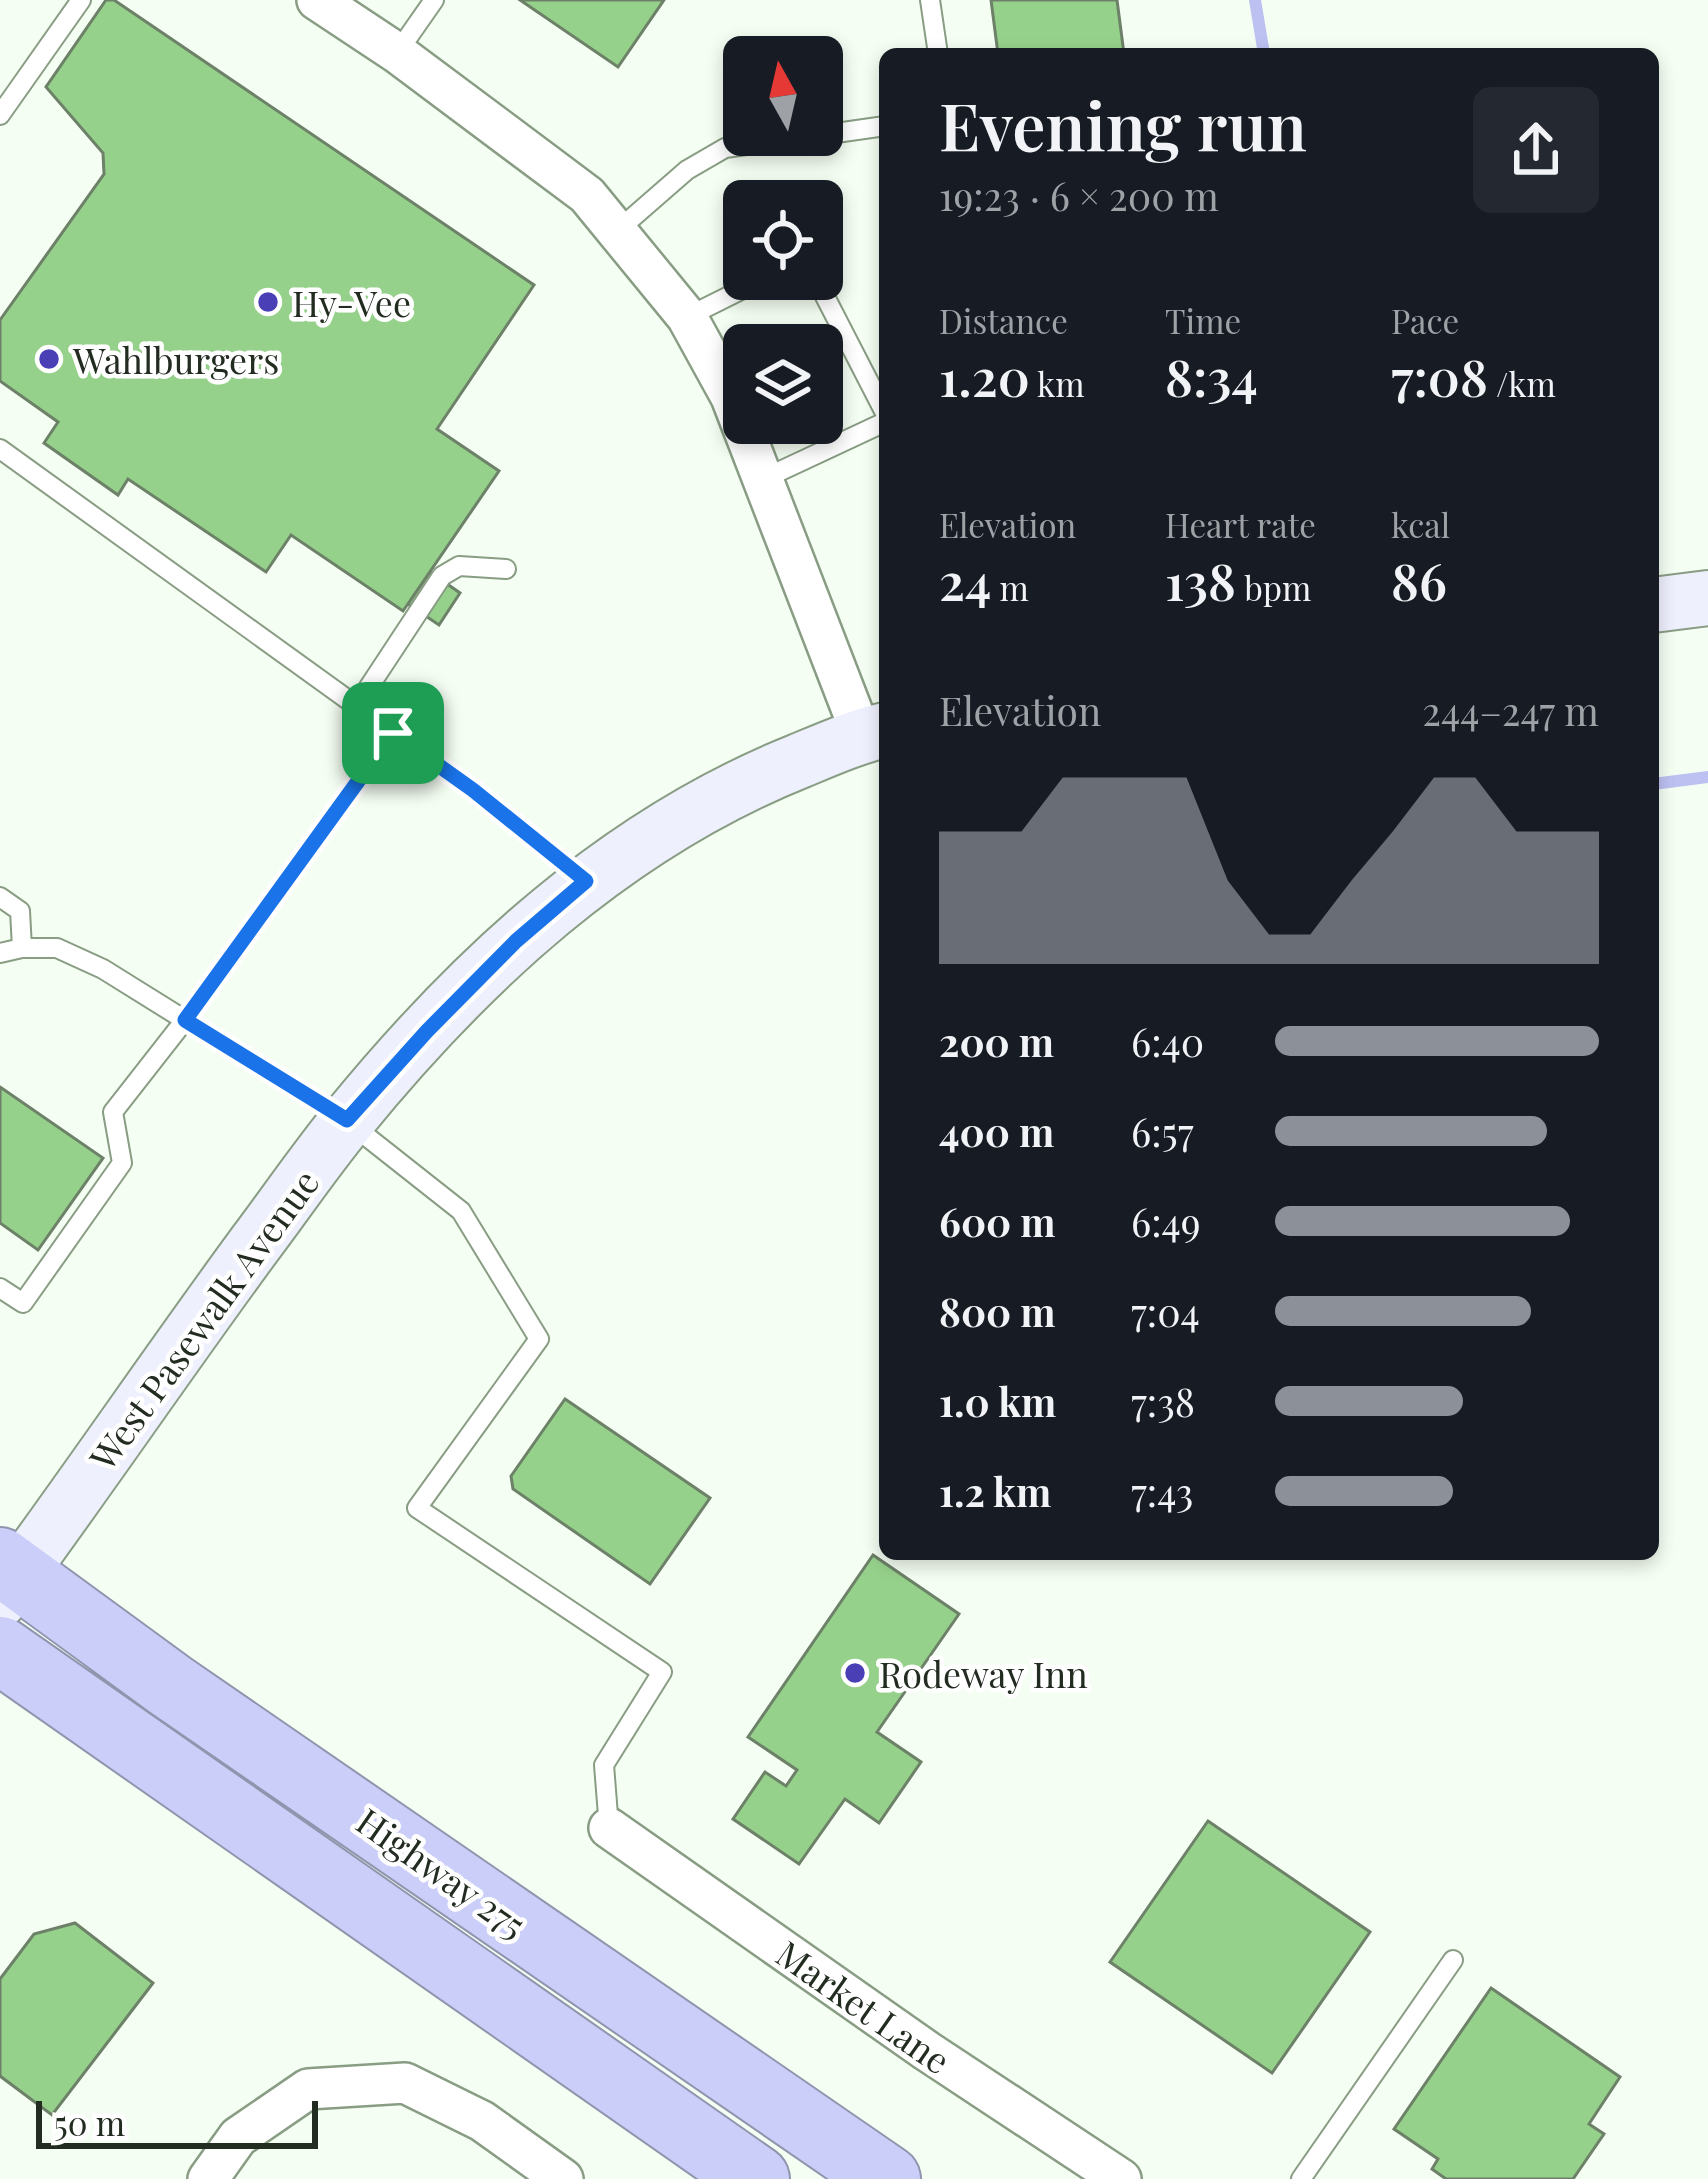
<!DOCTYPE html>
<html lang="en">
<head>
<meta charset="utf-8">
<style>
	:root { --surface:#171b24; --page:#242831; --text:#f1f3f6; --muted:#9ea1a6; --accent:#8c9099 }
	body { margin:0; font-family:"Playfair Display",serif; background:var(--page); color:var(--text); height:100vh; display:flex; flex-direction:column; font-size:45px; white-space:nowrap }
	* { box-sizing:border-box; margin:0 }
	p { font-size:39px; color:var(--muted) }
	.icon { flex:none; width:66px; height:66px; fill:none; stroke:currentColor; stroke-width:2; stroke-linecap:round; stroke-linejoin:round }
	.map { position:relative; flex:1; overflow:hidden }
	.sheet { position:absolute; left:879px; top:48px; width:780px; height:1512px; display:flex; flex-direction:column; background:var(--surface); border-radius:18px; box-shadow:0 6px 18px #0003 }
	.sheet>* { flex:none }
	.needle { width:78px; rotate:352deg }
	.tools { position:absolute; left:723px; top:36px; display:grid; gap:24px }
	.tools a { display:grid; place-items:center; width:120px; height:120px; border-radius:18px; background:var(--surface); box-shadow:0 6px 18px #0003; font-size:60px }
	.scale { position:absolute; left:36px; bottom:30px; width:282px; box-sizing:border-box; padding-left:12px; border:6px solid #232c21; border-top:0; font-size:33px; line-height:42px; white-space:nowrap; color:#232c21; -webkit-text-stroke:9px #fff; paint-order:stroke }
	.pin { position:absolute; display:grid; place-items:center; width:102px; height:102px; color:#fff; margin:-51px; border-radius:24px; box-shadow:0 6px 18px #0006 }
	.round { display:grid; place-items:center; flex:none; width:126px; height:126px; border-radius:18px; background:var(--page) }
	.head { display:flex; align-items:center; justify-content:space-between; height:204px; padding:0 60px }
	h1 { font-size:66px; font-weight:600; line-height:90px }
	.metrics { display:grid; grid-template-columns:repeat(3,1fr); gap:18px; height:204px; padding:12px 60px }
	.metrics div { display:grid; align-content:center }
	.metrics b { font-size:51px; font-weight:600 }
	.metrics small { font-size:33px; font-weight:400 }
	.metrics p { font-size:33px }
	.chart { height:336px; padding:24px 60px }
	.chart p { display:flex; justify-content:space-between }
	.chart svg { width:100%; height:216px; margin-top:12px; fill:var(--accent); opacity:.7 }
	ul { padding:0 60px; list-style:none; font-size:39px }
	li { display:grid; grid-template-columns:192px 144px 1fr; align-items:center; height:90px }
	li i { height:30px; border-radius:15px; background:var(--accent) }
	.map>svg:first-child { display:block }
	.lines { fill:none; stroke-linecap:round; stroke-linejoin:round }
	.stream { stroke:#bdc1f1; stroke-width:12 }
	.building { fill:#96d18b; stroke:#6c8168; stroke-width:3 }
	.lane-casing { stroke:#889d83; stroke-width:22 }
	.street-casing { stroke:#889d83; stroke-width:44 }
	.secondary-casing { stroke:#889d83; stroke-width:58 }
	.highway-casing { stroke:#9095ad; stroke-width:70 }
	.lane { stroke:#fff; stroke-width:18 }
	.street { stroke:#fff; stroke-width:39 }
	.secondary { stroke:#eff0fd; stroke-width:54 }
	.highway { stroke:#cacef8; stroke-width:66 }
	.route-casing { stroke:#fff; stroke-width:24 }
	.route { stroke:#1a73e8; stroke-width:15 }
	.poi-dot { fill:#4b3fb6; stroke:#fff; stroke-width:4.5 }
	.labels { text-anchor:middle; dominant-baseline:central; stroke-width:9; stroke-linejoin:round; paint-order:stroke }
	.poi-label { font-size:36px; fill:#232c21; stroke:#fff; text-anchor:start }
	.street-label { font-size:36px; fill:#232c21; stroke:#fff }
</style>
</head>
<body>
<div class="map">
<svg width="1708" height="2179" viewBox="0 0 1708 2179">
	<rect width="100%" height="100%" fill="#f5fef3"/>
	<g class="lines">
		<path class="stream" d="M1255,0l9,54
			M1653,784l55,-7"/>
	</g>
	<path class="building" d="M106,0h8l420,285 -97,144 62,42 -96,140 -112,-76 -25,37 -138,-93 -10,16 -74,-52 14,-21 -58,-41v-61l104,-146 -1,-21 -57,-66z
		M520,0h144l-46,67z
		M991,0h126l7,54h-126z
		M430,572l30,21 -21,32 -31,-21z
		M0,1087l103,71 -65,92 -38,-27z
		M565,1399l145,99 -60,86 -137,-95 -2,-13z
		M873,1555l86,59 -82,118 44,30 -42,61 -34,-24 -46,65 -66,-45 32,-47 21,14 11,-16 -49,-33z
		M1208,1821l162,111 -98,141 -162,-111z
		M75,1923l78,60 -101,132 -52,-39v-97l34,-45z
		M1491,1988l129,89 -31,47 15,10 -31,45h-127l-14,-10 6,-10 -44,-30z"/>
	<g class="lines">
		<defs>
			<path id="lane" d="M930,0l8,54
				M397,53l37,-53
				M0,115l81,-115
				M822,135l63,-9
				M617,231l70,-61 38,-22 95,-13
				M816,279l69,134
				M687,317l76,-38
				M0,449l473,341 112,90
				M761,480l124,-58
				M357,705l85,-129 17,-10 47,3
				M0,897l20,14 2,37
				M0,953l22,-5h35l46,21 244,152 114,90 78,128 -122,169 245,164 -58,93 5,63
				M0,1288l23,15 99,-140 -9,-51 72,-92 208,-287
				M1301,2179l152,-219"/>
			<path id="street" d="M317,0l80,53 190,142 100,122 44,80 131,339
				M609,1828l318,223 194,128
				M208,2179l30,-42 70,-48 97,-6 77,38 81,58"/>
			<path id="secondary" d="M1653,605l55,-7
				M0,1600c87,-118 169,-239 255,-356 31,-41 60,-84 93,-124 123,-151 269,-286 451,-359 29,-12 56,-24 86,-31"/>
			<path id="highway" d="M0,1561l171,125 716,493
				M0,1650l756,529"/>
		</defs>
		<use href="#lane" class="lane-casing"/>
		<use href="#street" class="street-casing"/>
		<use href="#secondary" class="secondary-casing"/>
		<use href="#highway" class="highway-casing"/>
		<use href="#lane" class="lane"/>
		<use href="#street" class="street"/>
		<use href="#secondary" class="secondary"/>
		<use href="#highway" class="highway"/>
	</g>
	<g class="lines">
		<defs>
			<path id="route" d="M393,733l80,57 113,91 -70,60 -89,90 -80,89 -162,-100z"/>
		</defs>
		<use href="#route" class="route-casing"/>
		<use href="#route" class="route"/>
	</g>
	<g class="poi-dot">
		<circle cx="268" cy="302" r="12"/>
		<circle cx="49" cy="359" r="12"/>
		<circle cx="855" cy="1673" r="12"/>
	</g>
	<g class="labels">
		<g class="poi-label">
			<text x="292" y="302">Hy-Vee</text>
			<text x="73" y="359">Wahlburgers</text>
			<text x="879" y="1673">Rodeway Inn</text>
		</g>
		<g class="street-label">
			<text transform="translate(203 1319) rotate(-54)">West Pasewalk Avenue</text>
			<text transform="translate(442 1872) rotate(35)">Highway 275</text>
			<text transform="translate(864 2006) rotate(35)">Market Lane</text>
		</g>
	</g>
</svg>
<div class="tools">
<a><svg class="needle" viewBox="-14 -14 28 28"><path d="M0-13l5 13h-10z" fill="#e53935"/><path d="M0 13l5-13h-10z" fill="#9ea1a6"/></svg></a>
<a><svg class="icon" aria-label="locate" viewBox="0 0 24 24"><circle cx="12" cy="12" r="6"/><path d="M12 2v4M12 18v4M2 12h4M18 12h4"/></svg></a>
<a><svg class="icon" aria-label="layers" viewBox="0 0 24 24"><path d="M12 4l9 5-9 5-9-5zM3 14l9 5 9-5"/></svg></a>
</div>
<div class="scale">50 m</div>
<div class="pin" style="left:393px;top:733px;background:#1e9e55"><svg class="icon" aria-label="arrive" viewBox="0 0 24 24"><path d="M6 21V4h12l-3 4 3 4H6"/></svg></div>
<section class="sheet">
<div class="head"><div><h1>Evening run</h1><p>19:23 · 6 × 200 m</p></div><a class="round"><svg class="icon" aria-label="share" viewBox="0 0 24 24"><path d="M12 15V3M7 8l5-5 5 5M5 13v7h14v-7"/></svg></a></div>
<div class="metrics">
<div><p>Distance</p><b>1.20<small> km</small></b></div>
<div><p>Time</p><b>8:34</b></div>
<div><p>Pace</p><b>7:08<small> /km</small></b></div>
</div>
<div class="metrics">
<div><p>Elevation</p><b>24<small> m</small></b></div>
<div><p>Heart rate</p><b>138<small> bpm</small></b></div>
<div><p>kcal</p><b>86</b></div>
</div>
<div class="chart"><p><span>Elevation</span>244–247 m</p>
<svg viewBox="0 0 160 44" preserveAspectRatio="none"><path d="M0 44V17L10 17L20 17L30 6L40 6L50 6L60 6L70 27L80 38L90 38L100 27L110 17L120 6L130 6L140 17L150 17L160 17V44z"/></svg>
</div>
<ul>
<li><b>200 m</b>6:40<i style="width:100%"></i></li>
<li><b>400 m</b>6:57<i style="width:84%"></i></li>
<li><b>600 m</b>6:49<i style="width:91%"></i></li>
<li><b>800 m</b>7:04<i style="width:79%"></i></li>
<li><b>1.0 km</b>7:38<i style="width:58%"></i></li>
<li><b>1.2 km</b>7:43<i style="width:55%"></i></li>
</ul>
</section>
</div>
</body>
</html>
